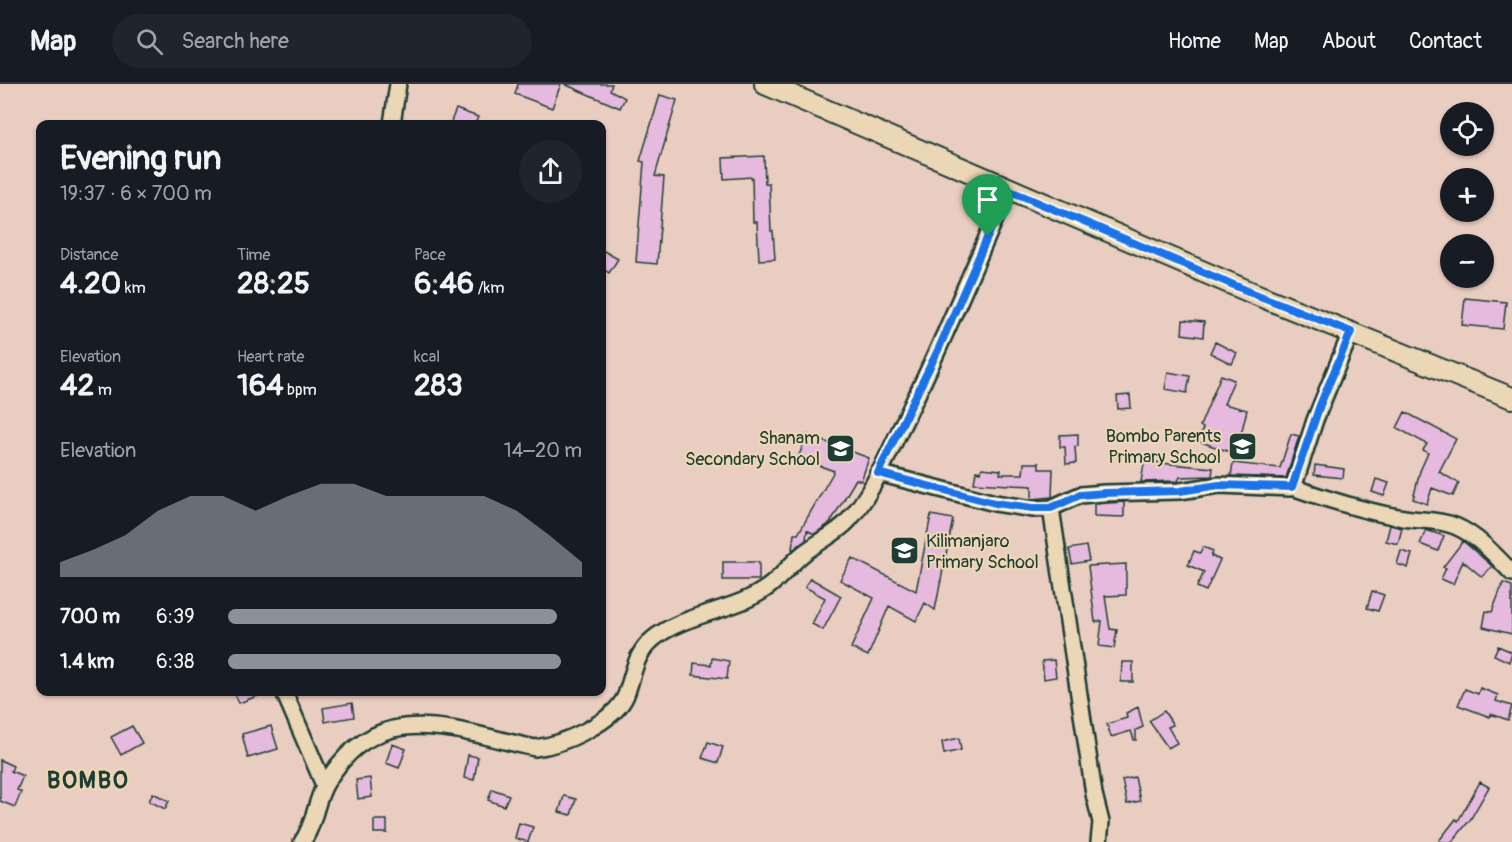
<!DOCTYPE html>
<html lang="en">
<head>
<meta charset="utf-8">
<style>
	:root { --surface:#171b24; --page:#20242c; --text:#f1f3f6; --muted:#9ea1a6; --line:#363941; --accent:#8c9099 }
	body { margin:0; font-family:Pangolin,sans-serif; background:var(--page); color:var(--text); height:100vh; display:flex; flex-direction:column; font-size:22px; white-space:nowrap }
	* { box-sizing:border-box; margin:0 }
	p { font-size:20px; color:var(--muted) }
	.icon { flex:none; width:33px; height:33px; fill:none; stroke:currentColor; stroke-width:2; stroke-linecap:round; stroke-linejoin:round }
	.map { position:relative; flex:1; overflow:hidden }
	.side { position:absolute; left:36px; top:36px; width:570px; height:576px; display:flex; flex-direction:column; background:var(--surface); border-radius:12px; box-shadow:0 2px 4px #0004 }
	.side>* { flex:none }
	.fabs { position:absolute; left:1440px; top:18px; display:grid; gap:12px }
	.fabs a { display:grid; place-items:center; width:54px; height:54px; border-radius:50%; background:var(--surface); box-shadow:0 2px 4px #0004; font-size:30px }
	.pin { position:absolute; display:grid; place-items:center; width:51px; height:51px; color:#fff; margin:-62px -26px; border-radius:50% 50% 50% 0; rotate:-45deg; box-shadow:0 0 6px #0007 }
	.pin .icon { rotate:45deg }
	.round { display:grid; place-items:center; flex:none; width:63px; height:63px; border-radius:32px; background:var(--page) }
	.head { display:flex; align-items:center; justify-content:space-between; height:102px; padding:0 24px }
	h1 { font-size:33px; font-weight:800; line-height:45px }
	.figures { display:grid; grid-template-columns:repeat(3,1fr); gap:9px; height:102px; padding:6px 24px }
	.figures div { display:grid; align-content:center }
	.figures b { font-size:30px; font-weight:800 }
	.figures small { font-size:16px; font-weight:400 }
	.figures p { font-size:16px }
	.chart { height:168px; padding:12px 24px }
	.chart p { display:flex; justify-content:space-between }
	.chart svg { width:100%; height:108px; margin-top:6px; fill:var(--accent); opacity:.7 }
	ul { padding:0 24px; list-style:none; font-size:20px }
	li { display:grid; grid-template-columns:96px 72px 1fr; align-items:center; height:45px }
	li i { height:15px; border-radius:8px; background:var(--accent) }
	header { display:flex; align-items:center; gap:36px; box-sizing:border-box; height:84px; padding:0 30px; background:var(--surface); border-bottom:2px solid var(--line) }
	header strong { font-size:28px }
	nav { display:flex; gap:33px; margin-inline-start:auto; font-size:21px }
	.search { width:420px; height:54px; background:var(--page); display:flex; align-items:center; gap:15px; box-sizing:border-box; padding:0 21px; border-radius:33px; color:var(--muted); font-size:22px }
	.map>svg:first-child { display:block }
	.building { fill:#e6b9de; stroke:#1f3d34; stroke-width:1.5 }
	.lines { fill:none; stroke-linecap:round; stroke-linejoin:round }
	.minor-casing { stroke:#1f3d34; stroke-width:20 }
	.major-casing { stroke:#1f3d34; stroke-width:24 }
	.minor { stroke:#ebd6b5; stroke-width:15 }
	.major { stroke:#ebd6b5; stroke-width:20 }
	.route-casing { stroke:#fff; stroke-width:12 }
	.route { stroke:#1a73e8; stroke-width:8 }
	.labels { text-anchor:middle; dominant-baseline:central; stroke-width:4.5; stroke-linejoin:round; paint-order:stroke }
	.poi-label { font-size:18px; fill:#1f3d34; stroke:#ebd6b5; text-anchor:end }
	.district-label { font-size:24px; font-weight:bold; letter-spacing:1.5px; fill:#1f3d34; stroke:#ebd6b5 }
</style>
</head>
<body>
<header>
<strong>Map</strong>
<div class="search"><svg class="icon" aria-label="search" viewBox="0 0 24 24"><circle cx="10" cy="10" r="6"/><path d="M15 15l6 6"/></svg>Search here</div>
<nav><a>Home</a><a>Map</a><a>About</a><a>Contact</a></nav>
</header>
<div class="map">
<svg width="1512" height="758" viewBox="0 0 1512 758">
	<rect width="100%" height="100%" fill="#eacdc1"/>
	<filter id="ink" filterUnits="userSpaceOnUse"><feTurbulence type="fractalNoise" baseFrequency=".0167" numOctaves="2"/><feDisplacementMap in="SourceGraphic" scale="12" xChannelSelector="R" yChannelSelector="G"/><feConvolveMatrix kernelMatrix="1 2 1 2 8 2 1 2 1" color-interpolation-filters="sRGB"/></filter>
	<g filter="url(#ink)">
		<path class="building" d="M518,0h43l-9,24 -37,-14z
			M564,0h48l-2,6 15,8 -5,10z
			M660,11l17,5 -22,76 9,1 -7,87 -21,-2 8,-100 -4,-1z
			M456,25l22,8 -3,7h-25z
			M764,72l1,27h4l2,48h2l2,28 -16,1 -2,-38h-4l-1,-45 -28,2 -1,-21z
			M602,166l16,9 -9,14 -7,-5z
			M1465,214l41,4 -3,27 -41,-4z
			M1183,236l21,2 -1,15 -21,-3z
			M1215,258l22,11 -5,11 -22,-11z
			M1168,288l22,4 -3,17 -22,-4z
			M1221,291l13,5 -10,24 23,6 -11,44 -38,-13 5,-13 -3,-2z
			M1130,311l1,13 -13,1 -1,-13z
			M1405,328l51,27 -17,33 20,11 -6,13 -21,-8 -5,16 -14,-5 7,-28 8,-18 -5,-3 4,-6 -30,-16z
			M1078,350v12l-3,1 1,16 -10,1 -1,-17h-5v-12z
			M1291,350l8,2 -13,42 -55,-2 2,-13 47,5z
			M807,351l62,23 -8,23 -5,-2 -26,44 -16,11 -7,-4 -1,10 -12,9h-2l2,-15h4l36,-63 -36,-13z
			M1145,374l15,5 53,5 -1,8 -32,1 -2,4 -37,1z
			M1024,379h15v6h14l-1,28 -20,2v-13l-58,-3 2,-12 5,1 1,-4 19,2 -1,4h23z
			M1315,381l29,4 -1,9 -29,-3z
			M1376,395l13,4 -5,13 -12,-4z
			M1124,418v15l-30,-1v-12z
			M931,431l22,4 -18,91 -10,-7 -9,18 -27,-15 -21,50 -17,-8 23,-50 -34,-18 12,-22 64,33z
			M1390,441l12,3 -4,16 -12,-3z
			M1426,446l18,6 -6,15 -18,-7z
			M1463,457l29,25 -10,11 -19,-16 -10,23 -12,-5 5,-11 -3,-1z
			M1086,462l3,15 -17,3 -3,-15z
			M1203,463l10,4 -2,5 9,4 -14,31 -9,-4 7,-15 -16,-7 6,-14 6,2z
			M1401,467l11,3 -4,14 -11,-4z
			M723,478h36v18h-36z
			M1126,480v31l-21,1 5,33 7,1 -3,18 -15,-2 3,-25 -7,1 -7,-56z
			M810,494l31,18 -18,34 -11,-6 13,-26 -20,-11z
			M1503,499l9,3v48l-29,-7 3,-16 6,1z
			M1372,507l12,4 -6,16 -11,-3z
			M1498,562l14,6 -3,10 -15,-7z
			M712,574l17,3 -2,18 -34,-4 1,-12 17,2z
			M1054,576l2,17 -12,2 -2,-18z
			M1122,578h11v20h-12z
			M1480,604l18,7 -2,6 16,5 -4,14 -17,-6 -1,3 -32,-12 7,-16 13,5z
			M234,608h34l-29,11z
			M352,619l2,14 -29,5 -2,-14z
			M1138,623l5,20 -7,3v10h-2l-3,-9 -20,6 -4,-13 20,-6 -1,-5z
			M1164,627l9,14 -5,2 9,16 -9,5 -19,-27z
			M132,642l10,17 -21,12 -10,-18z
			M271,642l7,23 -30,9 -6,-24z
			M959,654l2,12 -17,4 -2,-12z
			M708,658l15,5 -5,16 -16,-5z
			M392,660l14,5 -7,19 -13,-5z
			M468,671l10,2 -4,23 -10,-2z
			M0,676l13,6 -2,5 12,5 -6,14 4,2 -6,15 -15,-6z
			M1135,693l5,24 -13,3 -5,-24z
			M370,694l2,19 -14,2 -2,-19z
			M1480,698l9,5 -19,33 -18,22h-14l18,-23 2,2z
			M492,705l17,6 -5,11 -16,-6z
			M153,709l16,8 -4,8 -16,-8z
			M564,712l12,3 -5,16 -12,-3z
			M374,736h13v13h-13z
			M519,739l14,4 -5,15 -13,-4z"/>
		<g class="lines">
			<defs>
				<path id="minor" d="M392,40l6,-40
					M878,389l117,30 38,6 18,-1 29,-13 24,-2 76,-2 39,-6 71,3 5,-6 20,-62 36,-88
					M1292,403c37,13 74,25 112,31 17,3 34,1 51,8 22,9 41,30 57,47
					M1051,424l43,286 7,28 -2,20
					M284,608l40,93
					M302,758c13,-17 13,-41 24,-59 53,-88 128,-52 209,-35 27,-3 80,-26 91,-53 8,-21 8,-40 27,-56 31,-26 84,-28 115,-52 14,-10 23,-24 36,-34 14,-11 32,-19 44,-32 23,-26 37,-60 52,-91 39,-78 72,-160 108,-240"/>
				<path id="major" d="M765,0l490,210 257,104"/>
			</defs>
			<use href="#minor" class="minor-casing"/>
			<use href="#major" class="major-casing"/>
			<use href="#minor" class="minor"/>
			<use href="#major" class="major"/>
		</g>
	</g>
	<g class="lines" filter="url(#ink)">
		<defs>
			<path id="route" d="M1008,106l247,104 96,38 -31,73 -28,82 -73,-2 -39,6 -76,2 -24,2 -29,13h-18l-38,-5 -117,-30 61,-125z"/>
		</defs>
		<use href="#route" class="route-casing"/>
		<use href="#route" class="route"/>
	</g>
	<defs>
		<symbol id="school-square" viewBox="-11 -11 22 22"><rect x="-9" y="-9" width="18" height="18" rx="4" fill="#1f3d34" stroke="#ebd6b5"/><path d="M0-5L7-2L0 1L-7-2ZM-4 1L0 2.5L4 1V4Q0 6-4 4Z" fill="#fff"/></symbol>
	</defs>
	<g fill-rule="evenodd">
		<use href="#school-square" x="1226" y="346" width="33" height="33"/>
		<use href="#school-square" x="824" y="348" width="33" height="33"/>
		<use href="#school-square" x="888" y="450" width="33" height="33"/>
	</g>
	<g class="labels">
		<g class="poi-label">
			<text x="1221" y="352">Bombo Parents<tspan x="1221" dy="21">Primary School</tspan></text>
			<text x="820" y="354">Shanam<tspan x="820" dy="21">Secondary School</tspan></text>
			<text x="926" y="457" text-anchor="start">Kilimanjaro<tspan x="926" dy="21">Primary School</tspan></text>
		</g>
		<g class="district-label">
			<text x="88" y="696">BOMBO</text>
		</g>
	</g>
</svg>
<div class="fabs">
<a><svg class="icon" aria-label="locate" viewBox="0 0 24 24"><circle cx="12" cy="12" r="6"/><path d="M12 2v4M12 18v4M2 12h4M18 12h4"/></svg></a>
<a>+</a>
<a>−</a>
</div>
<div class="pin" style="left:988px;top:152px;background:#1e9e55"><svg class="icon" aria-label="arrive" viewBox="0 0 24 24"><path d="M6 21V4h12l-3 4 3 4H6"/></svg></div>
<section class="side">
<div class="head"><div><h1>Evening run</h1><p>19:37 · 6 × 700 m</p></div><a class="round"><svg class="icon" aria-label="share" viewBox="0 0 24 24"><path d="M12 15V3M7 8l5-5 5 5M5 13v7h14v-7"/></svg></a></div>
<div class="figures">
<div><p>Distance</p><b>4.20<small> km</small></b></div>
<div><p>Time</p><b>28:25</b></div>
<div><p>Pace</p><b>6:46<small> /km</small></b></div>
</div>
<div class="figures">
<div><p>Elevation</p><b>42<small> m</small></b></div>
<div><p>Heart rate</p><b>164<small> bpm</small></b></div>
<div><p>kcal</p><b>283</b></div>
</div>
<div class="chart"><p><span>Elevation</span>14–20 m</p>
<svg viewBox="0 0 160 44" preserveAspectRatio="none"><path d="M0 44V38L10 33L20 27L30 17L40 11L50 11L60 17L70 11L80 6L90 6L100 11L110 11L120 11L130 11L140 17L150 27L160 38V44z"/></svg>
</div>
<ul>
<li><b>700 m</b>6:39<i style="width:93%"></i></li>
<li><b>1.4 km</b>6:38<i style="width:94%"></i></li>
</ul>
</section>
</div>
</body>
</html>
